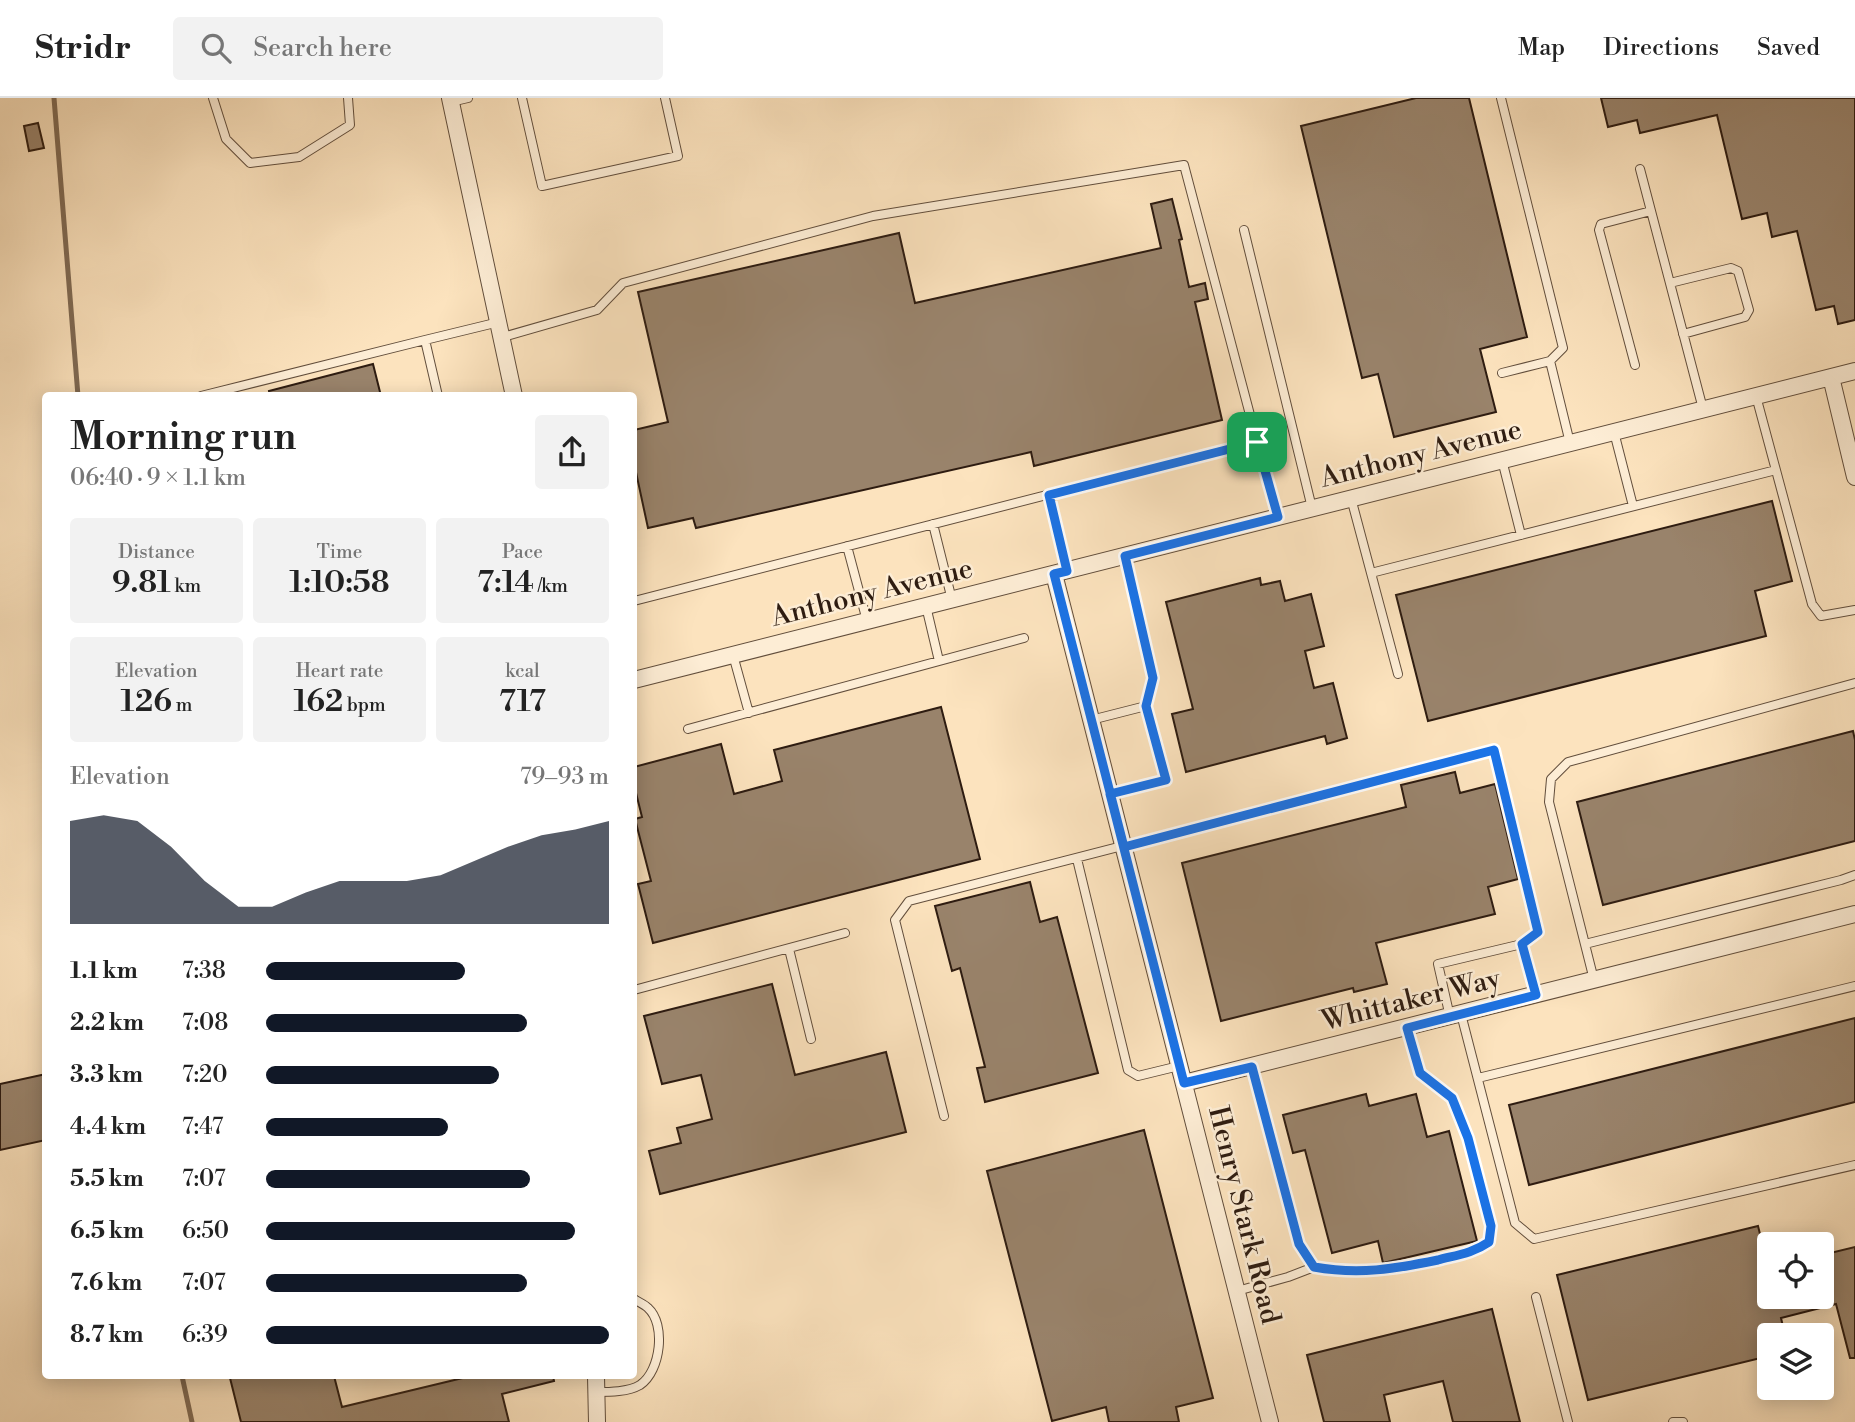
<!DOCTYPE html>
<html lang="en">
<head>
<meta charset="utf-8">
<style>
	:root { --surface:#fff; --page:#f2f2f2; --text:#222; --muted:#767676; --line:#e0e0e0; --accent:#111827 }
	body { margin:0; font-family:"Libre Bodoni",serif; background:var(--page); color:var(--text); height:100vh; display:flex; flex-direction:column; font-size:26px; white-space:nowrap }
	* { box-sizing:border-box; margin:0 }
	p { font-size:23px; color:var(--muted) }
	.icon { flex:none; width:38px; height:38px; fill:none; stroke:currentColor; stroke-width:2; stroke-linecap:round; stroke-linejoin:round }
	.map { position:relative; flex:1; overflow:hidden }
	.drawer { position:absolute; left:42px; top:294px; width:595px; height:987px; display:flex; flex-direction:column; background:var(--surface); border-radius:7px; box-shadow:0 4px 18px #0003 }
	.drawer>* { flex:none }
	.fabs { position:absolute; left:1757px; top:1134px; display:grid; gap:14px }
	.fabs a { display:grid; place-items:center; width:77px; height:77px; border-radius:7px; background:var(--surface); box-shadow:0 4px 18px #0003; font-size:35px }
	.pin { position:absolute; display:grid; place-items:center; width:60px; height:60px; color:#fff; margin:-30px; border-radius:14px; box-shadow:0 4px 10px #0006 }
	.round { display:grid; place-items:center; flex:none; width:74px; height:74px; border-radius:7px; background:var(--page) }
	.head { display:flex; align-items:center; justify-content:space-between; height:119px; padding:0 28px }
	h1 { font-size:38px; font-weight:600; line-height:52px }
	.stats { display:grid; grid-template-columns:repeat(3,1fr); gap:10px; height:119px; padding:7px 28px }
	.stats div { display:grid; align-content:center; border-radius:7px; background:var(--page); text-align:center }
	.stats b { font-size:30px; font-weight:600 }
	.stats small { font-size:19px; font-weight:400 }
	.stats p { font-size:19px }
	.chart { height:196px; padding:14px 28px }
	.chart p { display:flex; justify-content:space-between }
	.chart svg { width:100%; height:126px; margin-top:7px; fill:var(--accent); opacity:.7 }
	ul { padding:0 28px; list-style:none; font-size:23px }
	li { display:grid; grid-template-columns:112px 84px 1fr; align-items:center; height:52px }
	li i { height:18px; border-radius:9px; background:var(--accent) }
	header { display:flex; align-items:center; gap:42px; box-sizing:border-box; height:98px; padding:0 35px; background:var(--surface); border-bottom:2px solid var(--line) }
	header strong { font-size:33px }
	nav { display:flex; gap:38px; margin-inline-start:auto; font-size:24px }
	.search { width:490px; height:63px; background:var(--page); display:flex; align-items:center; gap:18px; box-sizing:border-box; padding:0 24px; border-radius:7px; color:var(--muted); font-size:26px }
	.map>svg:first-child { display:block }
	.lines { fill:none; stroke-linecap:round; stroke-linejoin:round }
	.stream { stroke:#806b55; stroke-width:5 }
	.building { fill:#99836b; stroke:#2e1c11; stroke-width:2 }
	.service-casing { stroke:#624e3c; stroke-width:10 }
	.minor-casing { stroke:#624e3c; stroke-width:18 }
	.service { stroke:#fdedd5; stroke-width:8 }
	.minor { stroke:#fdedd5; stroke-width:16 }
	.route-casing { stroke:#fff; stroke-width:14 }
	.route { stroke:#1a73e8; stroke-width:9 }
	.labels { text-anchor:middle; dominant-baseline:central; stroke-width:5; stroke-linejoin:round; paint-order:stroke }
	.street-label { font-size:28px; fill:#2e1c11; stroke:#fdedd5 }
</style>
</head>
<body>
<header>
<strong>Stridr</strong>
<div class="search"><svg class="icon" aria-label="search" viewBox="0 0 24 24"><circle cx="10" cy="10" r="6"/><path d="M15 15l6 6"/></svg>Search here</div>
<nav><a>Map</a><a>Directions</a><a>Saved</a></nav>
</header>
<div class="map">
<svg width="1855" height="1324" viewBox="0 0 1855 1324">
	<rect width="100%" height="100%" fill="#fce3be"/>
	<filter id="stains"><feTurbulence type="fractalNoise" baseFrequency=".00286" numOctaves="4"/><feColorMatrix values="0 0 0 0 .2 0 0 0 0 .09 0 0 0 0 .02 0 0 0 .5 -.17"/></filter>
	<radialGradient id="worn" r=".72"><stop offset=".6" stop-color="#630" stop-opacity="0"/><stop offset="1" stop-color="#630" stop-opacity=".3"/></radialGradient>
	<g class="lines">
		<path class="stream" d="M54,0l24,298
			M46,599v26
			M182,1278l10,46"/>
	</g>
	<path class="building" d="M1416,0h53l58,239 -47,12 16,63 -102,25 -16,-63 -16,4 -61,-252z
		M1601,0h254v222l-17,4 -4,-18 -18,4 -19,-79 -25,6 -5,-24 -25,6 -25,-104 -77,18 -3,-13 -29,7z
		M38,25l6,25 -15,3 -5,-25z
		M1172,101l10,40 -3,1 10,47 16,-4 3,16 -13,3 27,118 -188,46 -3,-14 -335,76 -3,-10 -45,10 -14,-65v-33l34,-8 -30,-130 261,-59 16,70 246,-55 -10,-44z
		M373,266l8,32h-111l-1,-5z
		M1772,403l20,80 -37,10 11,45 -338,85 -32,-126z
		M1260,480l1,7 19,-4 5,20 26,-7 13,52 -19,5 9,37 19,-5 14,55 -20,6 -2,-8 -139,36 -14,-58 21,-5 -27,-107z
		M941,609l39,152 -327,84 -15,-59 13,-3 -16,-62 7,-2 -8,-32v-18l87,-23 13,50 48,-13 -8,-31z
		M1853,633l2,9v101l-252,64 -26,-103z
		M1455,674l5,21 35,-9 23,95 -30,8 7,27 -119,29 11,41 -33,8 -1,-4 -132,33 -39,-158 224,-56 -5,-22z
		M1030,784l10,40 17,-5 41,156 -113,29 -8,-34 8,-1 -25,-99 -8,3 -17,-65z
		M772,886l23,91 91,-23 20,80 -246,62 -11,-43 32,-8 -4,-15 35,-9 -11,-44 -39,9 -18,-68z
		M1855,920v84l-326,83 -20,-80z
		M46,976v66l-46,10v-66z
		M1366,996l3,12 47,-12 11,43 22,-6 28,110 -94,22 -5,-22 -46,12 -27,-103 -12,3 -10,-38z
		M1144,1032l69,268 -37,9 3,15h-70l-3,-15 -54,14 -65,-250z
		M1758,1128l11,44v27h53v-42l33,-8v111h-5l-14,-54 -55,14 4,17h-16v21l-181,44 -31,-125z
		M1492,1211l28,113h-67l-10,-41 -59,14 6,27h-66l-17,-67z
		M241,1278h93l8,31 129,-31h82l1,5 -52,13 7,28h-268l-11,-44z"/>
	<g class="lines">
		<defs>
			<path id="service" d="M213,0l13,41 24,24 49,-6 51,-32 -2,-27
				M522,0l20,88 136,-30 -13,-58
				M1501,0l62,250 -13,13 20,82
				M451,4l17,-4
				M1640,71l63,240
				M1244,132l68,278
				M1670,185l61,-15 7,3 11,39 -4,7 -62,17
				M503,239l94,-27 26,-27 250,-67 311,-51 93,352
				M1635,267l-36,-135 2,-6 50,-13
				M1502,275l48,-12
				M201,298l224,-56
				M438,298l-13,-56 74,-18
				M1756,298l56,208 9,12 34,-6
				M1614,334l19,74
				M1502,362l19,75
				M1049,397l18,76
				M1351,400l20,75 405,-103
				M933,426l19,76
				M847,448l20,75
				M1371,475l27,101
				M634,503l623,-160
				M926,508l13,55
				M733,557l16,58
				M1091,622l55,-14 7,-28 -28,-122
				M688,631l336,-91
				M1110,696l55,-14 -19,-74
				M1077,761l51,211 10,6 41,-10
				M1522,846l14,51
				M1585,846l256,-64 14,-5
				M789,851l22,90
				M1594,882l-45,-178 2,-23 17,-17 287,-79
				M634,892l211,-57
				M1461,916l54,209 19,16 321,-74
				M1252,969l47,177 15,23c43,8 82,2 124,-7 19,-5 35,-7 51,-18l2,-16 -23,-88 -16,-40 -32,-25 -13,-45
				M1478,980l377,-92
				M944,1018l-49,-196 14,-19 585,-151 44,182 -16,12 -84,20 12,53
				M1237,1193l51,-14 26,-10
				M1536,1199l32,125
				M596,1294c14,0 32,0 44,-7 21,-14 26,-61 8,-77 -4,-4 -10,-6 -14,-9
				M1673,1324h10"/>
			<path id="minor" d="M450,0l64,298
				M1831,279l24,100
				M1054,476l216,848
				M634,582l1221,-309
				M1184,985l671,-169
				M596,1278l1,46"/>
		</defs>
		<use href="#service" class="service-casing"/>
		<use href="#minor" class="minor-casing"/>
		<use href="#service" class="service"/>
		<use href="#minor" class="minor"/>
	</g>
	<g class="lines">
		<defs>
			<path id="route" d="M1257,344l21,75 -153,39 28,122 -7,28 20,74 -56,14 74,289 68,-16 47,177 15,23c45,8 80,2 124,-7 19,-5 35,-7 51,-18l2,-16 -23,-88 -16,-40 -32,-25 -13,-45 129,-33 -14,-51 16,-12 -44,-182 -370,97 -70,-273 13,-3 -18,-76 208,-53"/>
		</defs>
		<use href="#route" class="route-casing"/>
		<use href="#route" class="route"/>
	</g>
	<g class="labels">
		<g class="street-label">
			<text transform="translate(1421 356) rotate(-14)">Anthony Avenue</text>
			<text transform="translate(872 495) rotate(-14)">Anthony Avenue</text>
			<text transform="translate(1411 902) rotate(-14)">Whittaker Way</text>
			<text transform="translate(1244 1117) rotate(76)">Henry Stark Road</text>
		</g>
	</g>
	<rect width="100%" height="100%" filter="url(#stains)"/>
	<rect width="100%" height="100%" fill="url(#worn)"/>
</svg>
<div class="fabs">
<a><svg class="icon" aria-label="locate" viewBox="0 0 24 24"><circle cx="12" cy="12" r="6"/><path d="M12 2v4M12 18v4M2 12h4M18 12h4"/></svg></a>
<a><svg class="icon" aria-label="layers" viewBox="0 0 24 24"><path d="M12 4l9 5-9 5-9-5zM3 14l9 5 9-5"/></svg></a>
</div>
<div class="pin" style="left:1257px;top:344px;background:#1e9e55"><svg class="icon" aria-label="arrive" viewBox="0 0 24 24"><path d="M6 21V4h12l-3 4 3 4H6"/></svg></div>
<section class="drawer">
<div class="head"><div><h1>Morning run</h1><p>06:40 · 9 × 1.1 km</p></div><a class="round"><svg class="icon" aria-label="share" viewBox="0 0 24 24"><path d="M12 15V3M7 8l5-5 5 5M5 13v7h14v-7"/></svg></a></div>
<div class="stats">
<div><p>Distance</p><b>9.81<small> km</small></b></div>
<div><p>Time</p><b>1:10:58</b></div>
<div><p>Pace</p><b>7:14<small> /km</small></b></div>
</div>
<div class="stats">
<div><p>Elevation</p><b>126<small> m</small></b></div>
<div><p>Heart rate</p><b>162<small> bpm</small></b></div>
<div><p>kcal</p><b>717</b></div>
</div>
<div class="chart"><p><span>Elevation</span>79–93 m</p>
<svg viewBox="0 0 160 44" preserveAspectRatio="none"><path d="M0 44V8L10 6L20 8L30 17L40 29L50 38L60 38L70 33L80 29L90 29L100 29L110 27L120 22L130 17L140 13L150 11L160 8V44z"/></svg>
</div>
<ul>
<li><b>1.1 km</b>7:38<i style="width:58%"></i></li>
<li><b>2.2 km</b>7:08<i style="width:76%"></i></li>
<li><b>3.3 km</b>7:20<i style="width:68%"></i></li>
<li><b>4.4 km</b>7:47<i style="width:53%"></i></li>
<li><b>5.5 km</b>7:07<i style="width:77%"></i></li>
<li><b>6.5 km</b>6:50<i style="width:90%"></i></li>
<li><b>7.6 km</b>7:07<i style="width:76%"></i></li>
<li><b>8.7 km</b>6:39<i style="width:100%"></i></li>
</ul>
</section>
</div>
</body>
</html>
